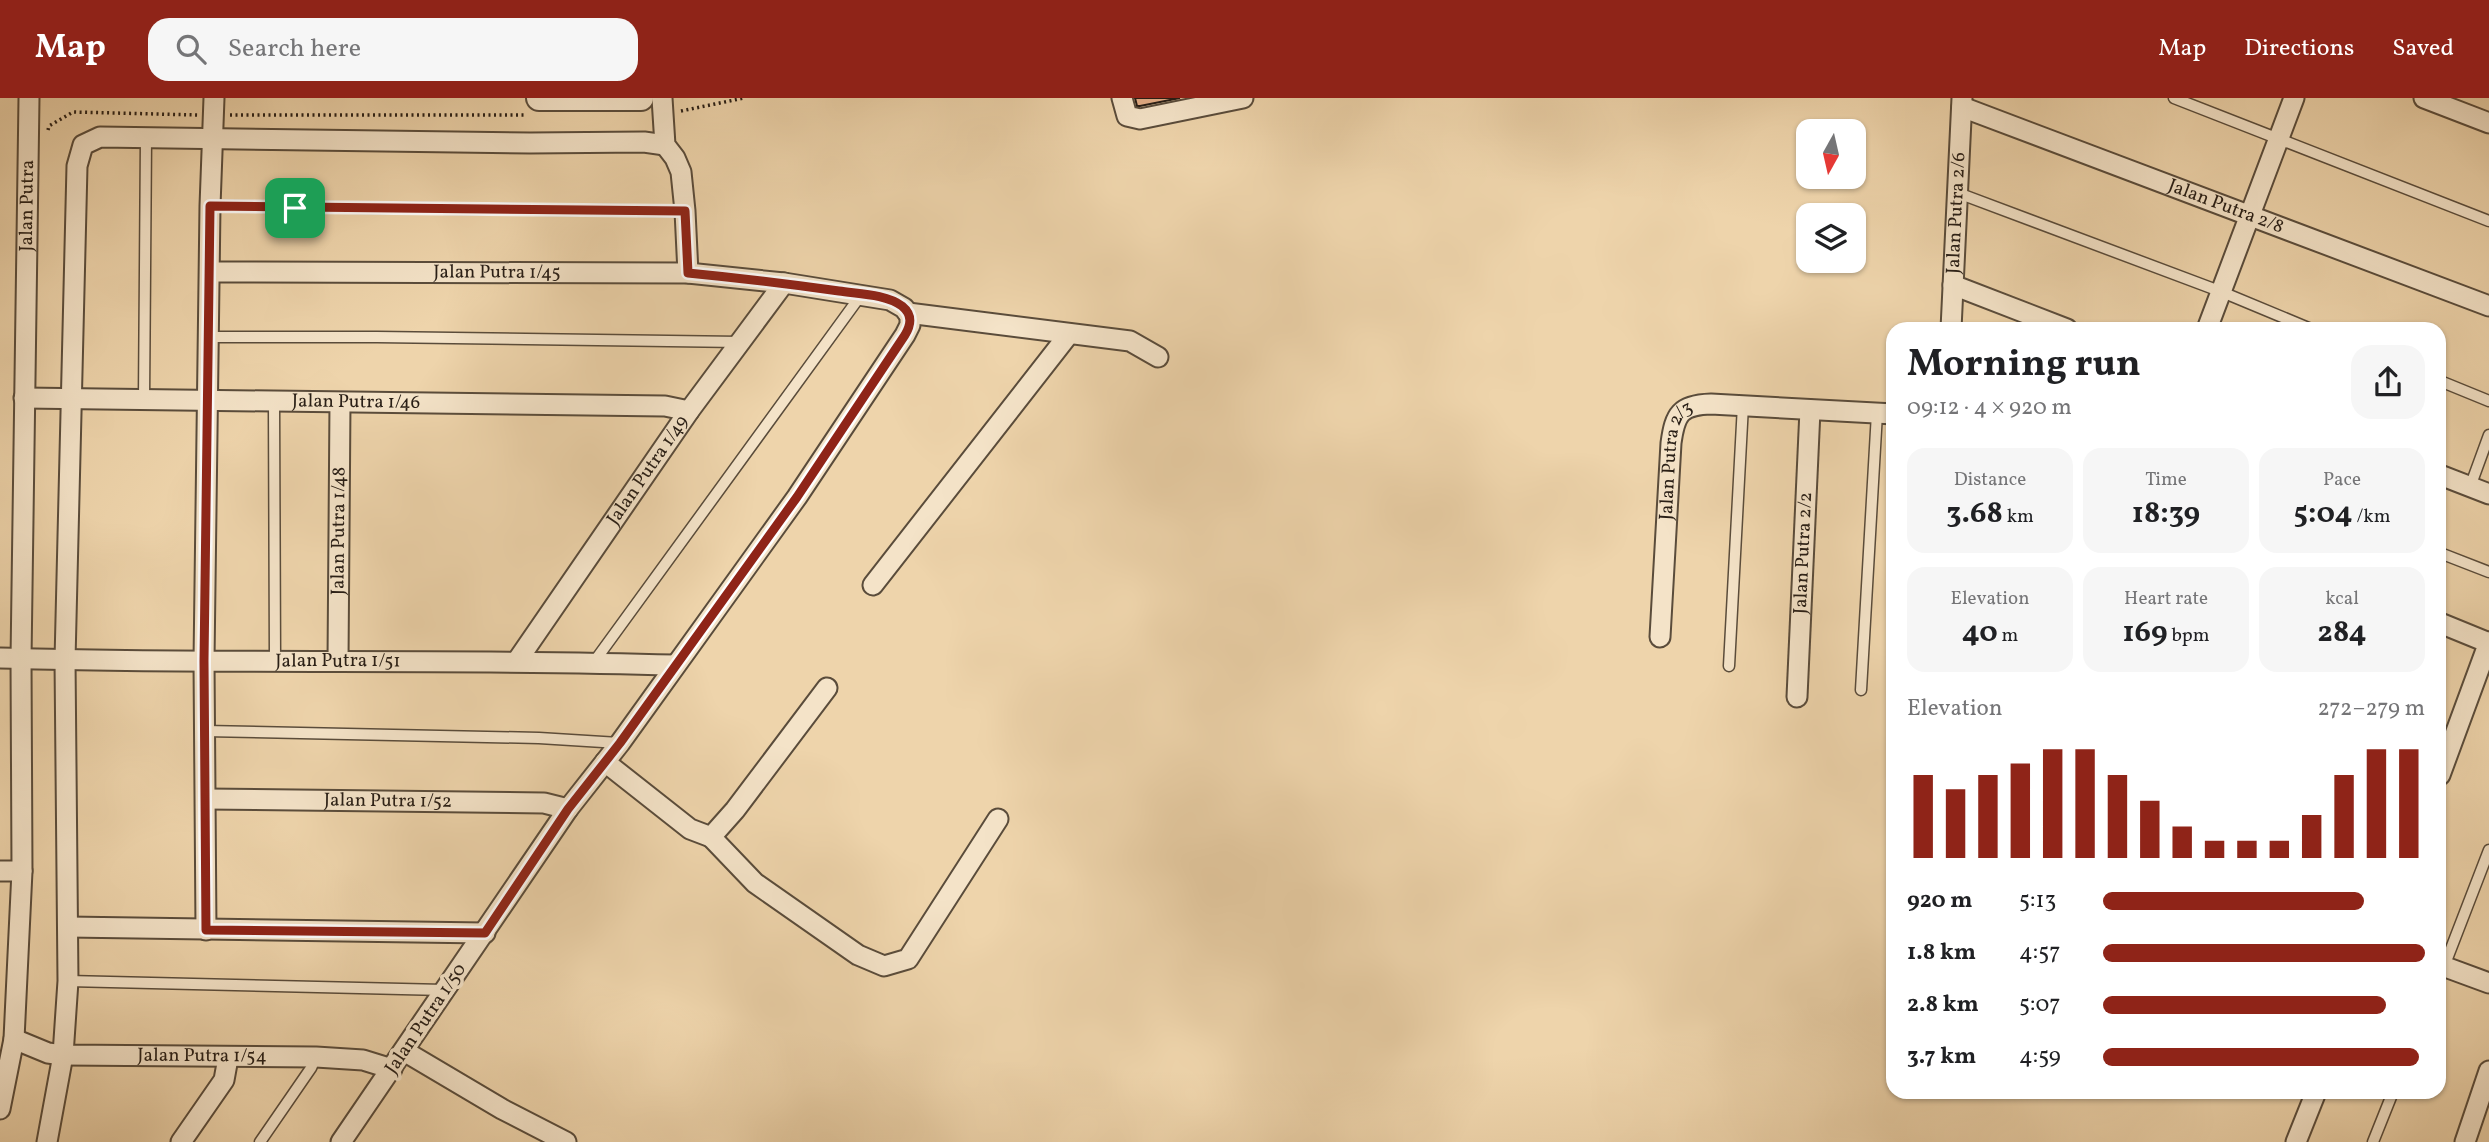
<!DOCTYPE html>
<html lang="en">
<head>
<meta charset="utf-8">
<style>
	:root { --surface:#fff; --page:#f6f6f6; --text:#202124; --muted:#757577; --accent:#8f2418 }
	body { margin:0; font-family:Vollkorn,serif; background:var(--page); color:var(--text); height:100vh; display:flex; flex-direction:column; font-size:26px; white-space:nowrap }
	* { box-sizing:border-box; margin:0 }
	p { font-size:23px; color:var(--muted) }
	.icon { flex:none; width:38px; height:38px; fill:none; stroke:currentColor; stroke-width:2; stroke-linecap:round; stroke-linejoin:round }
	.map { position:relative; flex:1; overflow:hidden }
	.sheet { position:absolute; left:1886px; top:224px; width:560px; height:777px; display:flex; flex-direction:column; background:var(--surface); border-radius:21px; box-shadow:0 2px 5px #0004 }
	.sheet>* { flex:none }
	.needle { width:46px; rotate:188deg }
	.controls { position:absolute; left:1796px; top:21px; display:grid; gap:14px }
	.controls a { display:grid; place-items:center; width:70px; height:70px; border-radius:14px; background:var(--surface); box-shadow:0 2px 5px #0004; font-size:35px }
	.pin { position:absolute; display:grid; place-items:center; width:60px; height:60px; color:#fff; margin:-30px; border-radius:14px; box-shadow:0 4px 10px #0006 }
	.round { display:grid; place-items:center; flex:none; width:74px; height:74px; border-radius:21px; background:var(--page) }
	.headline { display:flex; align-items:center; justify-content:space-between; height:119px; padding:0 21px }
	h1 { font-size:38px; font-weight:700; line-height:52px }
	.figures { display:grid; grid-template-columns:repeat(3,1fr); gap:10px; height:119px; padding:7px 21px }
	.figures div { display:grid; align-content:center; border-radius:18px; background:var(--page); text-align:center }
	.figures b { font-size:30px; font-weight:700 }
	.figures small { font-size:19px; font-weight:400 }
	.figures p { font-size:19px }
	.chart { height:196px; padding:14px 21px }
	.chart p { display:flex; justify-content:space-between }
	.chart svg { width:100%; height:126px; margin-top:7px; stroke:var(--accent); stroke-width:6 }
	ul { padding:0 21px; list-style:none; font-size:23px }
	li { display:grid; grid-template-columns:112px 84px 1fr; align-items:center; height:52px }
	li i { height:18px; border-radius:9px; background:var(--accent) }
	header { display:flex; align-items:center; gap:42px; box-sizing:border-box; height:98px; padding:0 35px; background:var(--accent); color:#fff }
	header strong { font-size:33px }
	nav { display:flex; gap:38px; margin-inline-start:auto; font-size:24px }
	.search { width:490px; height:63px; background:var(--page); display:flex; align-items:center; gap:18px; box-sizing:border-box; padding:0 24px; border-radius:21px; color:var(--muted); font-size:26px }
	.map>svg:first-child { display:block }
	.building { fill:#e2ac85; stroke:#281e16; stroke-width:2 }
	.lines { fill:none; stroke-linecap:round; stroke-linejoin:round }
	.service-casing { stroke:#5a4c3b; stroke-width:13 }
	.minor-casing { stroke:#5a4c3b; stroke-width:23 }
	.tertiary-casing { stroke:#5a4c3b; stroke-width:28 }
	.path { stroke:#281e16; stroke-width:3.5; stroke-dasharray:2 3.5; stroke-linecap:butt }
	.service { stroke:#f4e3c8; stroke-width:10 }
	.minor { stroke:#f4e3c8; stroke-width:19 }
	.tertiary { stroke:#f4e3c8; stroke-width:24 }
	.route-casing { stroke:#fff; stroke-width:14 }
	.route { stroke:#8f2418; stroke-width:9 }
	.labels { text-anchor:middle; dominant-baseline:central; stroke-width:7; stroke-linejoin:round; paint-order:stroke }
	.street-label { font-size:19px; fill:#281e16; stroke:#f4e3c8 }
</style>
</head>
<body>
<header>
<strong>Map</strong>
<div class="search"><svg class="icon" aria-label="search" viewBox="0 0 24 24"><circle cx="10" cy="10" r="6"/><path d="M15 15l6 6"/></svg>Search here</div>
<nav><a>Map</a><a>Directions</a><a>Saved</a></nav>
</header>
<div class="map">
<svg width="2489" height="1044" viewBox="0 0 2489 1044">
	<rect width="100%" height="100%" fill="#eed4ab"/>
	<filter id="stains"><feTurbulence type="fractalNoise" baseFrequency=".00286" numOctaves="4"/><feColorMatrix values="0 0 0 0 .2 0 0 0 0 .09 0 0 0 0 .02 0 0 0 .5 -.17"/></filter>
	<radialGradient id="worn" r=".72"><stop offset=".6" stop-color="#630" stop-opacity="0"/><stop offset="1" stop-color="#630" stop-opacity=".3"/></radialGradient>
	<path class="building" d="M1135,0h45l-40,8h-3z"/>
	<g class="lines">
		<defs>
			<path id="service" d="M2174,0l315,123
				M1958,95l264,99 89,37
				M210,108l475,5
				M209,239h168l363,5
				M2440,283l49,20
				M144,302l2,-262
				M274,304l1,259
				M2470,389l19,-52
				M2440,455l49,19
				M594,564l267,-367
				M1729,568l14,-261
				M1861,592l16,-277
				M205,633l334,7 80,5
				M2440,879l49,-127
				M68,883l376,9
				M260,1044l51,-74 5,-11
				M2373,1044l20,-50"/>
			<g id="minor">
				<path d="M662,0l3,47 10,13 6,14 4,39 3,62"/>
				<path d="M1122,0l5,18 13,3 103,-21"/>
				<path d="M2424,0l65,25"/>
				<path id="s1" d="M1962,9l527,199"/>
				<path id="s2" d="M210,174l478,1 96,10 106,17 14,8 6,8v9l-5,10 -108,162 -177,246 -52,66 -227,333"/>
				<path d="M1953,187l114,44"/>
				<path d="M908,215l222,28 28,16"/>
				<path id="s3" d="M1951,231l11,-231"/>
				<path d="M2207,231l87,-231"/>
				<path id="s4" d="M24,300l641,8 24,5"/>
				<path d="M2440,377l49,19"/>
				<path d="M873,487l196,-251"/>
				<path d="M2440,525l49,20"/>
				<path id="s5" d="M1660,539l11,-194c4,-29 9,-38 40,-39l183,10"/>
				<path id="s6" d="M0,560c225,7 450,0 674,7"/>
				<path id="s7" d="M338,563l2,-258"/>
				<path id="s8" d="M517,563l172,-250 95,-128"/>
				<path id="s9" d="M1797,599l13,-287"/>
				<path d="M605,664l85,67 21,8 24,-27 92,-122"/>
				<path d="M2440,677l49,-133"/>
				<path id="s10" d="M206,701l338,4 24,6"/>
				<path d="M711,739l44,46 103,72 26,11 24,-7 90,-140"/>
				<path d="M0,773h22"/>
				<path d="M68,829l417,6"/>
				<path d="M206,832l-2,-269 6,-455 4,-108"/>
				<path d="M2440,867l49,18"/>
				<path id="s11" d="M14,941l34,14 15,2 253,2 47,3 29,9"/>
				<path d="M404,953l98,58 64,33"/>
				<path id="s12" d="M0,1011l14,-70 8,-168 -1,-212 8,-561"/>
				<path d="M47,1044l16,-87 5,-74 -3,-321 12,-494 6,-21 17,-8 430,6 114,-1 21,3"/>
				<path d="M181,1044l43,-62 4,-22"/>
				<path d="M2296,1044l20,-50"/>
				<path d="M2465,1044l24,-71"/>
			</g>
			<path id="tertiary" d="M539,0h102"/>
		</defs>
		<use href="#service" class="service-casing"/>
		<use href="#minor" class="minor-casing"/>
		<use href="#tertiary" class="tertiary-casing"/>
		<path class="path" d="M681,13l63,-13
			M230,17h297
			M48,32l1,-4 24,-14 125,3"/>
		<use href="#service" class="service"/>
		<use href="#minor" class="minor"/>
		<use href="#tertiary" class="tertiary"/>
	</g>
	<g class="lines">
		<defs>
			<path id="route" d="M210,108l475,5 3,62c51,5 101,11 151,18 20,3 47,3 63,15 11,9 9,19 3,29l-108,162 -177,246 -52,66 -83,124 -279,-3 -2,-269z"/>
		</defs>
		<use href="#route" class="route-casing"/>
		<use href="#route" class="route"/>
	</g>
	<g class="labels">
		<g class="street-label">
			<text stroke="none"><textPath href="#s12" startOffset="905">Jalan Putra</textPath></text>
			<text stroke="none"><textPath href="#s1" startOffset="282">Jalan Putra 2/8</textPath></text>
			<text stroke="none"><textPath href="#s3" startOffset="116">Jalan Putra 2/6</textPath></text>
			<text stroke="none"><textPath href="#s2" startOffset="287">Jalan Putra 1/45</textPath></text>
			<text stroke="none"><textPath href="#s4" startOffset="332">Jalan Putra 1/46</textPath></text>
			<text stroke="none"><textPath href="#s5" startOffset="178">Jalan Putra 2/3</textPath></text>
			<text stroke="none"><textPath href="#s8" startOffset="231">Jalan Putra 1/49</textPath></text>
			<text stroke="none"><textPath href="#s7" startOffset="130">Jalan Putra 1/48</textPath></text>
			<text stroke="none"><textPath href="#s9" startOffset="144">Jalan Putra 2/2</textPath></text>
			<text stroke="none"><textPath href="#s6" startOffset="338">Jalan Putra 1/51</textPath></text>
			<text stroke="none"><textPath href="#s10" startOffset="182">Jalan Putra 1/52</textPath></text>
			<text transform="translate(426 921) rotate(-56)">Jalan Putra 1/50</text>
			<text stroke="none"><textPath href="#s11" startOffset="191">Jalan Putra 1/54</textPath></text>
		</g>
	</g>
	<rect width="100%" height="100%" filter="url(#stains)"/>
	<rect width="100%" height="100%" fill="url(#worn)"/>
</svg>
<div class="controls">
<a><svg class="needle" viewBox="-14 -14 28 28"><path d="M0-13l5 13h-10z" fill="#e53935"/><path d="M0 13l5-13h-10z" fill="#757577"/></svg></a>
<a><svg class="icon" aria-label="layers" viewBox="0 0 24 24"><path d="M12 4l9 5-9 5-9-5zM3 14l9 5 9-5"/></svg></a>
</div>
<div class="pin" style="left:295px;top:110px;background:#1e9e55"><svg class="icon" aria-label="arrive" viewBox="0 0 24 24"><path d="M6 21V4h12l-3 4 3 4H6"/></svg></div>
<section class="sheet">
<div class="headline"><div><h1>Morning run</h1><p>09:12 · 4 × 920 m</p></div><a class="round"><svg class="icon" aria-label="share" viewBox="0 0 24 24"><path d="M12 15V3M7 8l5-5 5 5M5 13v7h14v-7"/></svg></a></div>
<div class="figures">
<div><p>Distance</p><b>3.68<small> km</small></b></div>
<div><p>Time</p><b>18:39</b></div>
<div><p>Pace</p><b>5:04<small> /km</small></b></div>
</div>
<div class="figures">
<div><p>Elevation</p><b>40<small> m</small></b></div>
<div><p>Heart rate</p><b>169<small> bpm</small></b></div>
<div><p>kcal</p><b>284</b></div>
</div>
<div class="chart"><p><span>Elevation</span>272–279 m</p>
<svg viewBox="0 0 160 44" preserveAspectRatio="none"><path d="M5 44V15M15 44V20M25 44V15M35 44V11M45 44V6M55 44V6M65 44V15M75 44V24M85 44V33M95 44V38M105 44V38M115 44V38M125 44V29M135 44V15M145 44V6M155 44V6"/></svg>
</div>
<ul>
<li><b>920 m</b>5:13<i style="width:81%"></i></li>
<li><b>1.8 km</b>4:57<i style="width:100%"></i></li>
<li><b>2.8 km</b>5:07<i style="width:88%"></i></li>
<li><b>3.7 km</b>4:59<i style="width:98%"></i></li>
</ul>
</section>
</div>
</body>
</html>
